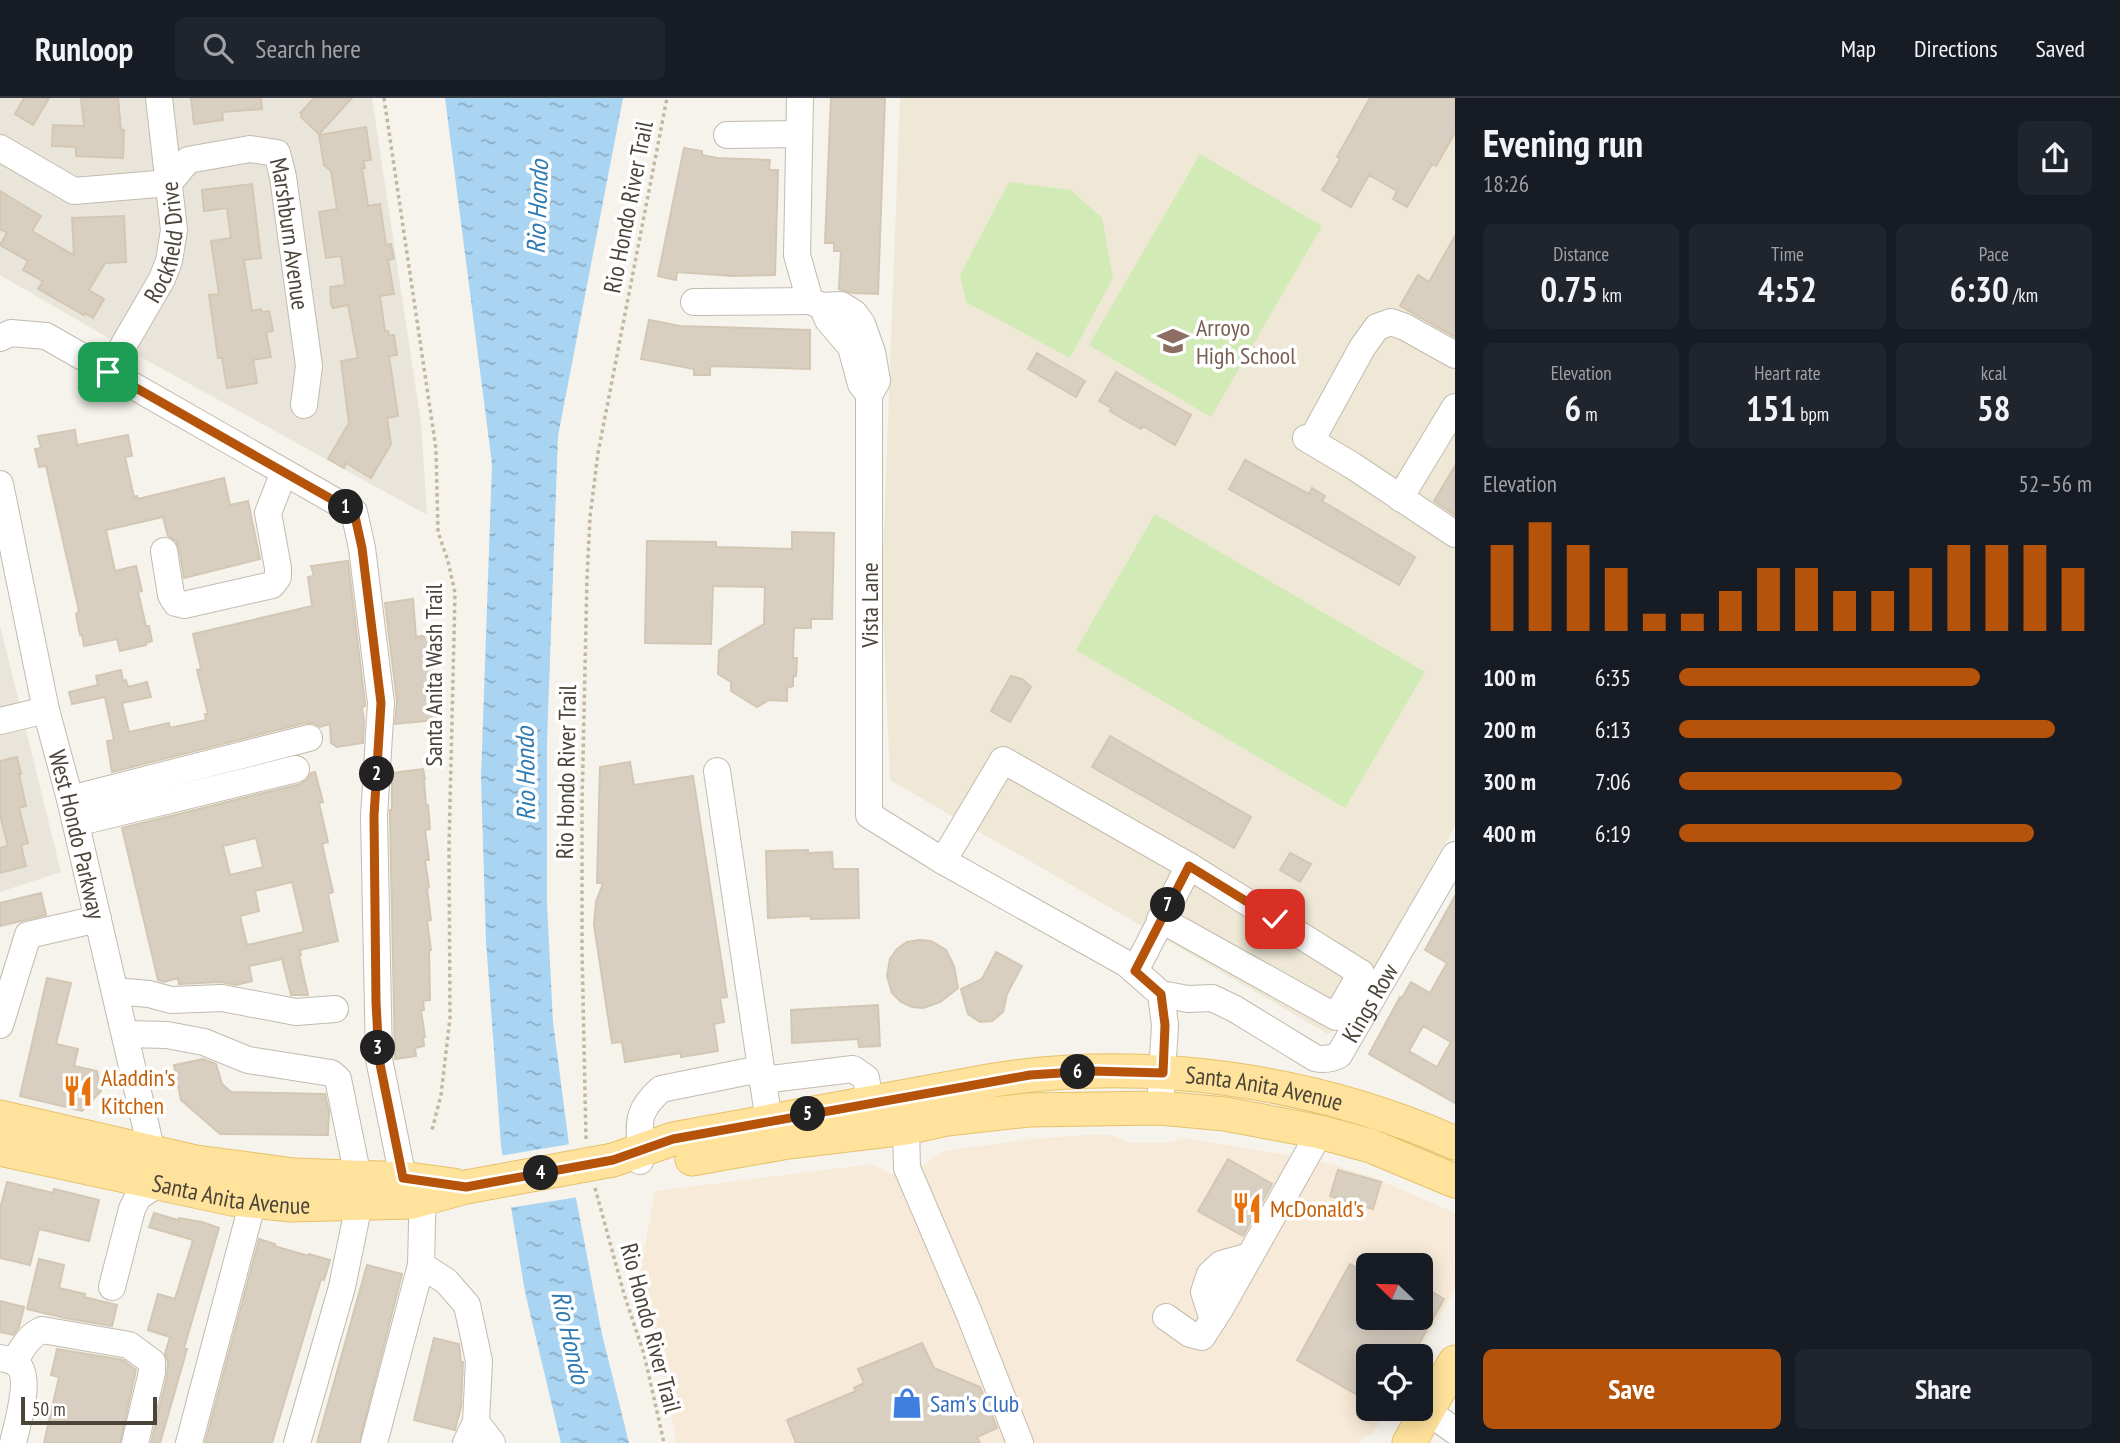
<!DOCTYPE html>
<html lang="en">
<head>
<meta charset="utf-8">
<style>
	:root { --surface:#171b24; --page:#20242c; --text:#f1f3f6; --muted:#9ea1a6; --line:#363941; --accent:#b45309 }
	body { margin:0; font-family:"PT Sans Narrow",sans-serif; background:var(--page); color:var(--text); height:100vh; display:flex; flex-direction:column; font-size:26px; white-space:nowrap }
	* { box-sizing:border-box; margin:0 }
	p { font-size:23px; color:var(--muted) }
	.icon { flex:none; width:38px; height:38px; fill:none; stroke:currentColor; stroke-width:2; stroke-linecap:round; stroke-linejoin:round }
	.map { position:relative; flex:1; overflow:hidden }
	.drawer { display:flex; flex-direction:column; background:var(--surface); width:665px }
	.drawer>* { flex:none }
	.needle { width:46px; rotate:293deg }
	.controls { position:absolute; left:1356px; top:1155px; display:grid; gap:14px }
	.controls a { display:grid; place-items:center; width:77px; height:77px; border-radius:10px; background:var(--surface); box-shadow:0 4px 18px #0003; font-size:35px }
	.scale { position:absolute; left:21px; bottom:18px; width:136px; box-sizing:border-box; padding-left:7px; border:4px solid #4b4439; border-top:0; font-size:19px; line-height:24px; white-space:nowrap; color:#4b4439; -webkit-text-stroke:5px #fff; paint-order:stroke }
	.pin { position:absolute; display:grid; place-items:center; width:60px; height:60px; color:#fff; margin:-30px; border-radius:14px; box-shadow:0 4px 10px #0006 }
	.km { position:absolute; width:35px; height:35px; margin:-18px; border-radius:50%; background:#222; color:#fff; font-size:19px; line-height:35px; text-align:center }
	.round { display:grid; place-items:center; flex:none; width:74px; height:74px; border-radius:10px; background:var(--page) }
	.headline { display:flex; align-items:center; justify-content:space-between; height:119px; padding:0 28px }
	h1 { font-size:38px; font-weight:700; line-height:52px }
	.metrics { display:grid; grid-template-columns:repeat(3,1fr); gap:10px; height:119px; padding:7px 28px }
	.metrics div { display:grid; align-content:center; border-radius:10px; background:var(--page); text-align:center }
	.metrics b { font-size:35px; font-weight:700 }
	.metrics small { font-size:19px; font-weight:400 }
	.metrics p { font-size:19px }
	.chart { height:196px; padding:14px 28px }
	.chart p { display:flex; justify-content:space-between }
	.chart svg { width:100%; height:126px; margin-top:7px; stroke:var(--accent); stroke-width:6 }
	.action { display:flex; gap:14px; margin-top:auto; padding:14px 28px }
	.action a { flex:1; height:80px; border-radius:10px; background:var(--accent); color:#fff; font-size:28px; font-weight:700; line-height:80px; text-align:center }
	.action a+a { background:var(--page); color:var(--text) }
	ul { padding:0 28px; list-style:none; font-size:23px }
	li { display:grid; grid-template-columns:112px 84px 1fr; align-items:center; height:52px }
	li i { height:18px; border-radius:9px; background:var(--accent) }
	header { display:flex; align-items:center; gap:42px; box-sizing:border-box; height:98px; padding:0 35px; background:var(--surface); border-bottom:2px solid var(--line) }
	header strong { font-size:33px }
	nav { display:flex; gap:38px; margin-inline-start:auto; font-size:24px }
	.search { width:490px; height:63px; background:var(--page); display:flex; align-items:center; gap:18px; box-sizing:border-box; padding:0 24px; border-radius:10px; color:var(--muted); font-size:26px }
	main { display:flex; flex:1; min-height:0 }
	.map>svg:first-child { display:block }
	.residential { fill:#eae5da }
	.commercial { fill:#f7ead8; fill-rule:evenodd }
	.education { fill:#efe8d6 }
	.pitch { fill:#d2eab5 }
	.water { fill:url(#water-ripples) }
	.pier { fill:#f6f3ec }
	.building { fill:#d8cfc1; stroke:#d3c7b4; stroke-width:2; fill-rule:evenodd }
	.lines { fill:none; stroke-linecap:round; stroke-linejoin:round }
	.minor-casing { stroke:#c2bbae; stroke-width:28 }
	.major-casing { stroke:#e6c16a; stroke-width:35 }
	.path { stroke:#c4b79f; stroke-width:3.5; stroke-dasharray:3.5 3.5; stroke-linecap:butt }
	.minor { stroke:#fff; stroke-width:26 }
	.major { stroke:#ffe39c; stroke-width:33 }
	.major-bridge-casing { stroke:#e6c16a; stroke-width:35; stroke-linecap:butt }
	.major-bridge { stroke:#ffe39c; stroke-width:33 }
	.route-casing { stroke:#fff; stroke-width:14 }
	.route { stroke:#b45309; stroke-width:9 }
	.labels { text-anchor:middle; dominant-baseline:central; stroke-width:7; stroke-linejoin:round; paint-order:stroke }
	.street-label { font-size:24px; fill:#4b4439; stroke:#fff }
	.education-label { font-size:24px; fill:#785e54; stroke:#fff; text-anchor:start }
	.food-label { font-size:24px; fill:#c56008; stroke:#fff; text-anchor:start }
	.shop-label { font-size:24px; fill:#366cbe; stroke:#fff; text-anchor:start }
	.water-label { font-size:26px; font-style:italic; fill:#2e7ab2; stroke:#fff }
</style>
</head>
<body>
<header>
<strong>Runloop</strong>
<div class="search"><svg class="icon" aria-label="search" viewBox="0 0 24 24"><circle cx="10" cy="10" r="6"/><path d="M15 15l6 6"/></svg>Search here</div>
<nav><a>Map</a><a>Directions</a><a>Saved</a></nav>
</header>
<main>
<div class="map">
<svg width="1455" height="1345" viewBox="0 0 1455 1345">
	<defs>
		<pattern id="water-ripples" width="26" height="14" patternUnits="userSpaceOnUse" patternTransform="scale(1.75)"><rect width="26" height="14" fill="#a9d4f2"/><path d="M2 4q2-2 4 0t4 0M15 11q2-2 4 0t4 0" fill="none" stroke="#8caec5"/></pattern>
	</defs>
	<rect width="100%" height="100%" fill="#f6f3ec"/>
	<path class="residential" d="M0,0h372l49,325 6,92 -279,-154 -148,-86z
		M0,527l61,247 -61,20z"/>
	<path class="commercial" d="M1086,1037h25l18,8h38l17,-5 129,21 57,17 85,37v76l-38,67h-49v53h19l-14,24 -9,4 -4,6h-683l-37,-170 15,-82 217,-27 18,10 36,-10 17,-13 87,-12zM1368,1167h53v53h-53z"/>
	<path class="education" d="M900,0h555v728l-115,201 -12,7 -438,-254 -8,-195z"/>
	<path class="pitch" d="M1200,56l122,72 -111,191 -122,-72z
		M1009,84l62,8 31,28 11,60 -43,80 -104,-56 -6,-27z
		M1155,416l270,158 -80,136 -269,-158z"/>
	<path class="water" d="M445,0h178l-65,338 -11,306v162l6,118 23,176 25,132 28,113h-68l-36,-151 -24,-146 -15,-205 -5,-163 11,-314z"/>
	<path class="pier" d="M571,1046l8,53 -71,11 -9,-52z"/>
	<path class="building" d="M24,0h25l-16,27 -18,-11z
		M81,0h37l3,32h3l-1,28 -47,-2v-9l-24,-1 1,-21 31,1z
		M191,0h70l1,11 -40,3 1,8 -29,4z
		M314,0h38l-33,36 -18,-17 1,-2 -2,-2z
		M831,0h54l-7,196 -26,-1 -13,-4 2,-38h-7v-8h-9z
		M1370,0h85v35l-19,33 -4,-2 -25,43 -14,-8 4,-8 -28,-16 -18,32 -29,-17 18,-31 -3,-2z
		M366,29l5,33 -8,1 2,7h-3l6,38 12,-2 6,41 5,-1 3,15 -6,1 6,34 -14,2 5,35h3l1,5 5,-1 3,20 -8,1 9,60 -11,2 4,26 -20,34 -25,-15 -2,5 -16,-9 21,-36 -8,-62 17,-3 -10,-53 -15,3 -2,-4 -1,-17 15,-2 -4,-29 -15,2 -7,-46 18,-3 -6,-38 -7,-6 -5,-30z
		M684,50l18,3v4l15,3 53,2 -1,10h9l-3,105 -42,1 -56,-4 -1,8 -18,-4z
		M252,86l9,74 -17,2 8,51 9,-2 1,3 7,-1 1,4 3,16 -7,1 5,25 -18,3 4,23 -30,5 -5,-30h-4l-9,-63 10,-1 -8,-53 20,-3 -4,-30 -23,3 -2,-21z
		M0,93l41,25 -9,15 42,24 -2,-37 52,-2 2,46 -21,1 -16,27 15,9 -11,19 -8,-5 -1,2 -46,-26 5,-8 -20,-11 5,-9 -28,-16 7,-12 -7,-4z
		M1455,138v101l-55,-31 18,-31 11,7z
		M649,222l31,6 130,4v39l-100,-3v9h-16v-6l-53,-10z
		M1037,255l48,28 -9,16 -48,-28z
		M1116,274l75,43 -16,30 -32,-19 -2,3 -18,-10 -13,-8 1,-3 -12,-7z
		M75,332l2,15 51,-10 4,21 -7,1 9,40 3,-1 1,3 86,-21 6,27 18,-4 12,58 -76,19 -5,-30 -3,-7 -8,-5 -5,-19 -57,13 9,41 21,-5 6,25 -4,1 8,34h3l3,15 -6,2v2l-26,6 -3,-12 -33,7 -2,-11h-2l-4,-21 3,-3 -33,-145 -7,1 -4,-18 6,-1 -3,-12z
		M1245,362l64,34 3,-6 13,8 -3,5 93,56 -16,28 -170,-96z
		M1455,368v49l-21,-14z
		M792,434l42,1 -2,86h-21v9h-17l-1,30h4l-1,18h-3v10l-6,2v13l-18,-1 -12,7 -26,-16v-9l-13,-8 1,-24 45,-26 1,-37 -52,-1 -2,58 -66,-1 2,-102 69,1v5l76,2z
		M348,463l17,142v3l-3,1 2,14 -1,22 -26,4 -6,-4 -1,-19 -10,3 -7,-4h-8l-193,49 -5,-31 7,-1 -9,-43 -33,7 -3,-12 29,-7 -2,-9 25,-6 2,11 3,-1 2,7 19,-5 4,15 -29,6 7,29 40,-9 1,5 36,-8 -1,-6h3l-11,-44 4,-1 -8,-35 119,-28 -4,-29 6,-1 -3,-10z
		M413,501l3,38 11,-2 2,14 6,3 -5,5 3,16 1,16h-2l4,31 -41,4 2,-23 -12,-98z
		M1011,578l11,3 9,8 -21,35 -19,-11z
		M1110,638l141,81 -17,31 -142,-81z
		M17,659l4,17h-2l7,32 -7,2 9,35 -7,2 5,21 -26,7v-25l8,-2 -8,-31v-54z
		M630,664l4,23 59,-9 34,221 -7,1 4,24 -10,2 4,27 -37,6v-4l-56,9 -3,-20 -10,1 -18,-118 2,-23 7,-19h-6l3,-116z
		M423,671l2,10 -1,2 2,24h2l2,24 -5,1 4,30h-4l4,27 -2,2 4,31 -4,1 4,29 -2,1 1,49 -7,1 1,9h-3l4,27h-2l1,9 -9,2 1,8 -21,3 -5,-243v-6h2v-37z
		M315,674l8,30 -4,1 9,39 -6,2 11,48 -5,2 10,47 -38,9 1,5h-2l9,40h-17l-9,-36 -33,7 3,15 -16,4 -15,-3 -42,2 -1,-6 -14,4 -6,-2 -36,-152 178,-44 7,-4 4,-7zM256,740l7,29 -33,8 -7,-29zM292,784l12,50 -57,13 -7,-29 19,-5 -4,-20z
		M808,752v3l24,-1 1,17h25l1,49 -48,1 -1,-3 -42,2 -2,-67z
		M1290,755l21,11 -11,18 -20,-12z
		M41,795l5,22 -46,11v-23z
		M1455,798v207l-86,-49 31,-57 2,1 9,-16 19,11 17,-30 -22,-13zM1423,928l28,16 -14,25 -28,-16z
		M919,842l12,1 15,9 8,16 4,22 -18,14 -17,6 -11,-1 -11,-5 -9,-9 -5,-17 3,-17 7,-10 10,-7z
		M996,854l26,14 -15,28 -4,18 -11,9 -12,1 -12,-8 -7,-25 21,-10z
		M47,880l24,5 -15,61 22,5 -4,17 23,5 4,20 -19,20 -62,-15z
		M878,907l2,41 -21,1 -1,-8 -66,4 -1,-33z
		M203,961l13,5 6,20 9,8 94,2 4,17 -1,24 -108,-1 -39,-34 -7,-35z
		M1228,1061l44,25 -29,52 -45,-25z
		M1338,1072l43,12 -8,27 -43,-13z
		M7,1084l46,11 1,-4 45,11 -10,41 -50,-12 -9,36 -30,-7v-49z
		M154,1115l24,7 1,-2 23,4 17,6 -35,120 3,1 -27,94h-9l16,-67 1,-14 -3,-8 5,-17 -22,-7 10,-36 17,5 18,-59 -44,-13z
		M259,1141l16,5 -1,2 35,10v-2l21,6 -6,20 -3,-1 -49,164h-67z
		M39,1161l25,6 -5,23 26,6 -1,3 33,8 -5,21 -47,-8 -38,-9z
		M1350,1166l18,10v44h53v-33l23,14 -32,57h-44v45l-71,-41z
		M367,1167l35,9 -43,169h-42z
		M0,1203l24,6 -5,20 -6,8 -13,-3z
		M434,1240l25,6 2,18h2l-2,45 -6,23 -41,-10z
		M922,1245l12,25 46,19 17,41 -20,9 3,6h-184l-9,-23 69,-29 -2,-3 10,-5 -6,-14z
		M57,1251l66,11 13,10 -16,73h-76l15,-66 -8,-2z"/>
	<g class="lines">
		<defs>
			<g id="minor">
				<path d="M800,0l-3,157 13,46 12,5 19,-1 13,8 8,11 10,28 5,29 -8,14v420l74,46 184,103 34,30 4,31 -5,83"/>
				<path d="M727,37l72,-1"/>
				<path id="s1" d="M0,50l74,43 95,-8 19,-23 62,-11 27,4 6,24 26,189 -5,39"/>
				<path d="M694,204l116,-1"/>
				<path d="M822,208l6,14 23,27 10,37 7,9"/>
				<path d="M0,240l11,-5 35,3 308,176 8,36 19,155 -7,113 5,243 24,119"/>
				<path id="s2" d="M108,274l54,-93 7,-18 5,-31 -15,-132"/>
				<path d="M1306,340l47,28 102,68"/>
				<path d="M1311,343l51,-93 15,-21 14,-5 14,5 50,28"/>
				<path id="s3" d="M0,386l46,226 24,89 89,384 -21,14 -6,12 -20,78"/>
				<path d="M1400,400l55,-91"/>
				<path d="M164,453l7,44 5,8 8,2 88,-20 6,-8v-9l-10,-55 16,-41"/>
				<path d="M0,623l46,-11"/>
				<path d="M717,673l52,351 -1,18"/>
				<path d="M70,701l239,-61"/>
				<path d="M76,725l220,-54"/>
				<path d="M943,763l60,-101 186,106 -54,105"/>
				<path d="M1160,821l176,98 25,-44 -172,-107"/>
				<path d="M115,893l34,3 22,6 51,-2 74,14 39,-3"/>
				<path id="s4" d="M1161,896l27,5 24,-1 23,11 80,49c9,2 16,1 24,-3l116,-200"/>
				<path d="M0,927l28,-90 70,-16"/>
				<path d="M125,936l42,1 37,7 44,18 83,13 7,6 20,98"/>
				<path d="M762,982l91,-11 13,9 4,24"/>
				<path d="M906,1030l1,40 62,145 51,130"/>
				<path d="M640,1063c2,-34 -9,-45 21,-72l99,-20"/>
				<path d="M421,1167l2,-84"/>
				<path d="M1166,1219l24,17 12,3 18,-28 100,-177"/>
				<path d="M1213,1222l-9,-28 6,-18 11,-10 29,-8"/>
				<path d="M0,1260c5,1 12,2 16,5 17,13 1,61 -3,80"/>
				<path d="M14,1264c8,-13 14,-26 28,-32l87,15 23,17v10l-17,71"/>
				<path d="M1427,1313l28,20"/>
				<path d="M476,1324l16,21"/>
				<path d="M189,1345l64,-242"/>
				<path d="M297,1345l45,-156 17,-83"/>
				<path d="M374,1345l47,-178 25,16 21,24 12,56 -3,61 -10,21"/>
			</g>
			<g id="major">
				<path d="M0,1019l196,45 98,13 115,4 44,6"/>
				<path id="s5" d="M0,1051l232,50 59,6 121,-3 54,-15"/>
				<path d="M692,1061l96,-17 118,-14 41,-9 82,-9 131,-2 65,6 95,18 51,14 84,35"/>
				<path id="s6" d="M613,1062l60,-21 321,-59c154,-24 319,0 461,63"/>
				<path d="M1409,1345l46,-81"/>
			</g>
		</defs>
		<use href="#minor" class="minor-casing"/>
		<use href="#major" class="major-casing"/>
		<path class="path" d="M384,0l52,351 2,83 10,29 7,32 -6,254 1,171 -9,77 -9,35
			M586,1041l-4,-189v-146l5,-226 3,-61 8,-64 69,-355
			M595,1090l29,106 20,60 20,89"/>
		<use href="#minor" class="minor"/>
		<use href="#major" class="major"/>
		<defs>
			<path id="major-bridge" d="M466,1089l147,-27"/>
		</defs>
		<use href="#major-bridge" class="major-bridge-casing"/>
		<use href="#major-bridge" class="major-bridge"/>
	</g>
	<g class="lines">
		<defs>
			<path id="route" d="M108,274l246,140 8,36 19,155 -7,113 2,186 3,57 24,119 63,9 147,-27 60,-21 357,-64 61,-4 72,2 2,-48 -4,-31 -26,-23 54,-105 86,53"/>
		</defs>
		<use href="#route" class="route-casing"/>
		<use href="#route" class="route"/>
	</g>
	<defs>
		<symbol id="school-bare" viewBox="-9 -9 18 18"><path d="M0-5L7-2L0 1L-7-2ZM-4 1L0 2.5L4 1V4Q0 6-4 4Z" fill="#8d6e63" stroke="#fff" stroke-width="2.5" paint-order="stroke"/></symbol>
		<symbol id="restaurant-bare" viewBox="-9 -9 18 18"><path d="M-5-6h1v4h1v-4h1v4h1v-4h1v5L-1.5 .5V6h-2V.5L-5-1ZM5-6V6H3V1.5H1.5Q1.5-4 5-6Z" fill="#e8710a" stroke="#fff" stroke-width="2.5" paint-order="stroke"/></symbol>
		<symbol id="shop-bare" viewBox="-9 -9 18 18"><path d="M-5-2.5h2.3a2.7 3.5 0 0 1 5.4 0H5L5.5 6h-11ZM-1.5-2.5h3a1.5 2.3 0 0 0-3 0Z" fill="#3f7fe0" stroke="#fff" stroke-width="2.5" paint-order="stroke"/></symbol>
	</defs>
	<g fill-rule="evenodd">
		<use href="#school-bare" x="1151" y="221" width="44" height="44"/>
		<use href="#restaurant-bare" x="56" y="971" width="44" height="44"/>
		<use href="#restaurant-bare" x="1225" y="1088" width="44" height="44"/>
		<use href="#shop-bare" x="885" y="1283" width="44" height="44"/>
	</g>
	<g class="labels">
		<g class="street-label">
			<text transform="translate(628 109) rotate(-79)">Rio Hondo River Trail</text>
			<text stroke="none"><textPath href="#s1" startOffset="383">Marshburn Avenue</textPath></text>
			<text stroke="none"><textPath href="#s2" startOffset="145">Rockfield Drive</textPath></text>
			<text transform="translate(869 507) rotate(-90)">Vista Lane</text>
			<text transform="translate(433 577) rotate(-90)">Santa Anita Wash Trail</text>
			<text transform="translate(566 674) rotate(-89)">Rio Hondo River Trail</text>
			<text stroke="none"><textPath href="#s3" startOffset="359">West Hondo Parkway</textPath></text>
			<text stroke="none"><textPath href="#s4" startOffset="256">Kings Row</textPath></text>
			<text stroke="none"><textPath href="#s6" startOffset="662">Santa Anita Avenue</textPath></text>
			<text stroke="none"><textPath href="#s5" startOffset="236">Santa Anita Avenue</textPath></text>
			<text transform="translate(651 1230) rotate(75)">Rio Hondo River Trail</text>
		</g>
		<g class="education-label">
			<text x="1196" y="229">Arroyo<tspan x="1196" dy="28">High School</tspan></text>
		</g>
		<g class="food-label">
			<text x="101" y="979">Aladdin's<tspan x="101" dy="28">Kitchen</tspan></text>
			<text x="1270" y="1110">McDonald's</text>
		</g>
		<g class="shop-label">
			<text x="930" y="1305">Sam's Club</text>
		</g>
		<g class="water-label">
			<text transform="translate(537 109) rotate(-88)">Rio Hondo</text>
			<text transform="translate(525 676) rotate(-91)">Rio Hondo</text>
			<text transform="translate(571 1239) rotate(77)">Rio Hondo</text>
		</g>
	</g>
</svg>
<div class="controls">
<a><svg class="needle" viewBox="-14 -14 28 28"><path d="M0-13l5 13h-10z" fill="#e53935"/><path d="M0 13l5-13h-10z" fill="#9ea1a6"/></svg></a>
<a><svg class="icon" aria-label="locate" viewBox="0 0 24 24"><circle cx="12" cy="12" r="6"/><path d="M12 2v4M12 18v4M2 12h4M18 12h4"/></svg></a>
</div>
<div class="scale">50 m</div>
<div class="pin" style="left:108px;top:274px;background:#1e9e55"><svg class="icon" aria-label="arrive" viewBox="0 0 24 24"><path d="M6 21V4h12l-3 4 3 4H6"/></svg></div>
<div class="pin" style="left:1275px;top:821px;background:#d93025"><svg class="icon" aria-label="check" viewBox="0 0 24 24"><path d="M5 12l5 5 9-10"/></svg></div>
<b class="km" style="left:346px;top:409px">1</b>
<b class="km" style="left:377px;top:676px">2</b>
<b class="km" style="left:378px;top:950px">3</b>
<b class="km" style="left:541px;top:1075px">4</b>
<b class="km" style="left:808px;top:1016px">5</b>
<b class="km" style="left:1078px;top:974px">6</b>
<b class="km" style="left:1168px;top:807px">7</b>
</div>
<section class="drawer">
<div class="headline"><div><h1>Evening run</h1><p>18:26</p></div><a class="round"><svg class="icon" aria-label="share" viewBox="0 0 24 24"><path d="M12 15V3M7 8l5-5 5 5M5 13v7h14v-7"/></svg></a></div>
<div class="metrics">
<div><p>Distance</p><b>0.75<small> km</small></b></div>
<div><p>Time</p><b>4:52</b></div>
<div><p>Pace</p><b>6:30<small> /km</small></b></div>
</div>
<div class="metrics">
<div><p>Elevation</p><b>6<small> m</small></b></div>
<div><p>Heart rate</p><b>151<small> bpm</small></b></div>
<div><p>kcal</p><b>58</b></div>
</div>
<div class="chart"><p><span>Elevation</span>52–56 m</p>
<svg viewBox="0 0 160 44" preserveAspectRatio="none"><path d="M5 44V14M15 44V6M25 44V14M35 44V22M45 44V38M55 44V38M65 44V30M75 44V22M85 44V22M95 44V30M105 44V30M115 44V22M125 44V14M135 44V14M145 44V14M155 44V22"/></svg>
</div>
<ul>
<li><b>100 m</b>6:35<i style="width:73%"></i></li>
<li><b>200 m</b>6:13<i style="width:91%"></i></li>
<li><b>300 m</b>7:06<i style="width:54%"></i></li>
<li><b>400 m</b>6:19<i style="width:86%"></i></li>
</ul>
<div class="action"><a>Save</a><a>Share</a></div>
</section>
</main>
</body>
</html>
